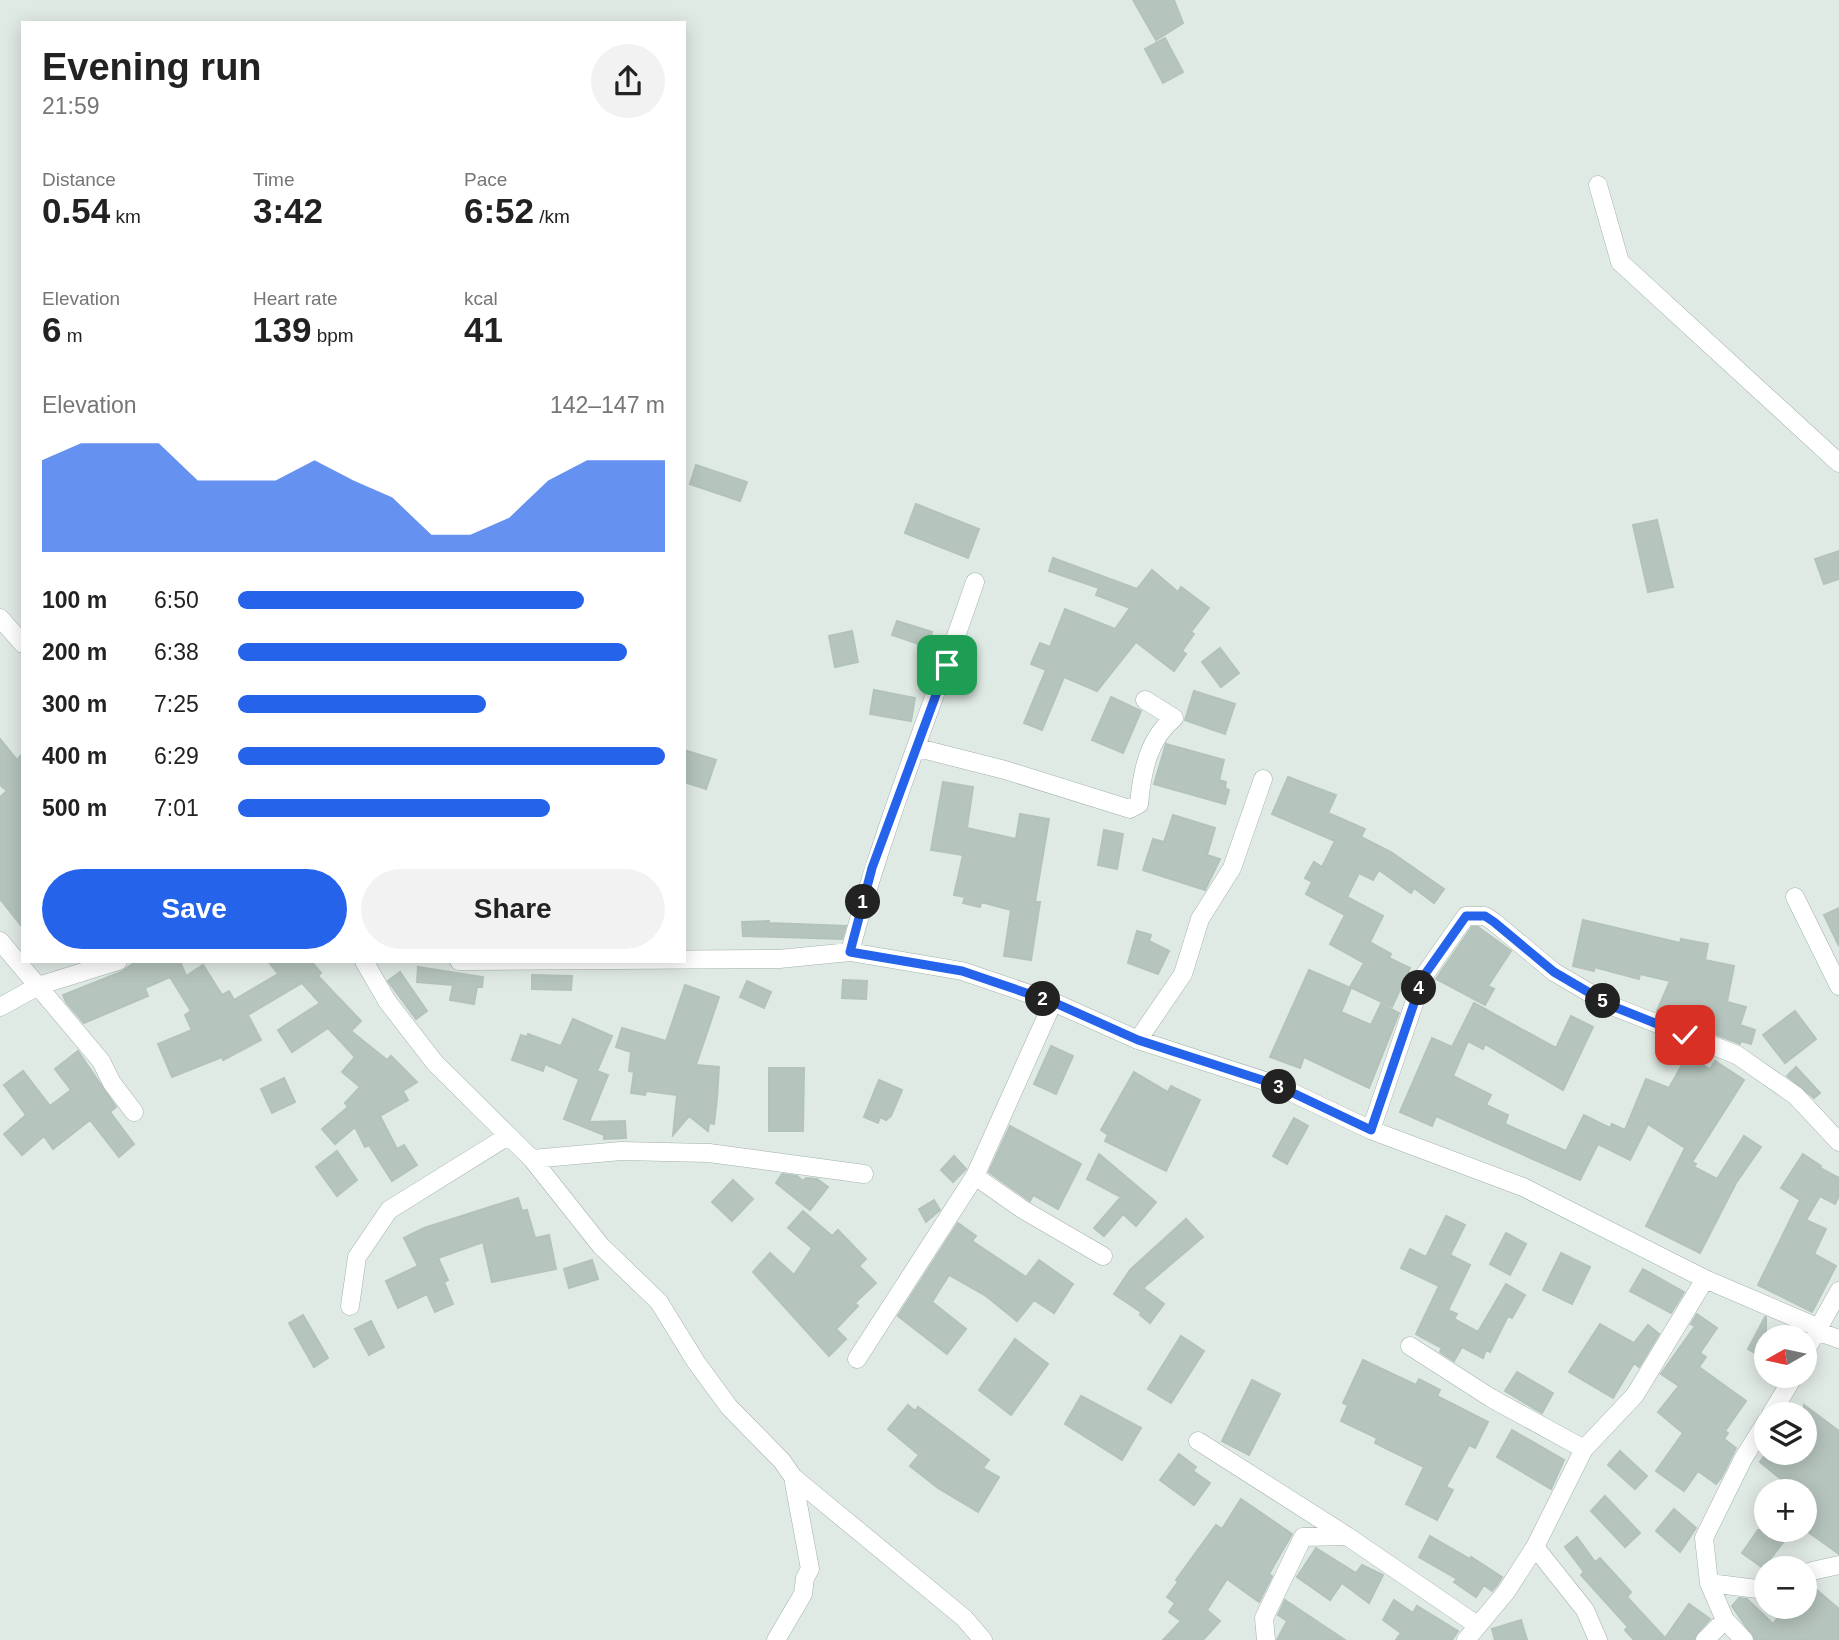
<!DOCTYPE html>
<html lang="en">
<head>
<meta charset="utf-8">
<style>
	:root { --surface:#fff; --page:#f2f2f2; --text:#222; --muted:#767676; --accent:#2563eb }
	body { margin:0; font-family:Helvetica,sans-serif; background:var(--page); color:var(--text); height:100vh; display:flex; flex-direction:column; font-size:26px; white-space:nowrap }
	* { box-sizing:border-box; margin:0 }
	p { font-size:23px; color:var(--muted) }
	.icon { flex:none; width:38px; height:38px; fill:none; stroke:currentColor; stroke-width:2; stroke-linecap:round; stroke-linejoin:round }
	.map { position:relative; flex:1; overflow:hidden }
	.side { position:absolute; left:21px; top:21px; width:665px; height:942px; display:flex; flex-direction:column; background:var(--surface); border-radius:0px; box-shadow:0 4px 18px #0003 }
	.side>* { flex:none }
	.needle { width:46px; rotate:261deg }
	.buttons { position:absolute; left:1754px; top:1325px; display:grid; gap:14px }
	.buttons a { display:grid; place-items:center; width:63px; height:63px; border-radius:50%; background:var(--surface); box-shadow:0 4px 18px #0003; font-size:35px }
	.pin { position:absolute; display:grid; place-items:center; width:60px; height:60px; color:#fff; margin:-30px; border-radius:14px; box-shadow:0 4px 10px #0006 }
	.km { position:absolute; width:35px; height:35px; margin:-18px; border-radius:50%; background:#222; color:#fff; font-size:19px; line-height:35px; text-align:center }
	.round { display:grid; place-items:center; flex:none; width:74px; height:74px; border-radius:37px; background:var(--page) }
	.summary { display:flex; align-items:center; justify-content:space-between; height:119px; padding:0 21px }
	h1 { font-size:38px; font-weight:800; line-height:52px }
	.metrics { display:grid; grid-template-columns:repeat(3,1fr); gap:10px; height:119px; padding:7px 21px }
	.metrics div { display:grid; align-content:center }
	.metrics b { font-size:35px; font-weight:800 }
	.metrics small { font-size:19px; font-weight:400 }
	.metrics p { font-size:19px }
	.chart { height:196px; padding:14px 21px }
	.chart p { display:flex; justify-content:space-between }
	.chart svg { width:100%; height:126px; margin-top:7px; fill:var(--accent); opacity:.7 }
	.button { display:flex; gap:14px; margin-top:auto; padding:14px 21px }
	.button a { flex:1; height:80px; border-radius:42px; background:var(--accent); color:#fff; font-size:28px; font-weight:800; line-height:80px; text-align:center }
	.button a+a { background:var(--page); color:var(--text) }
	ul { padding:0 21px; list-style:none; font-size:23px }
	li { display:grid; grid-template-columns:112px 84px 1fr; align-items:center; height:52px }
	li i { height:18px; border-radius:9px; background:var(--accent) }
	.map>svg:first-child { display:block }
	.building { fill:#b5c4bd; stroke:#b3c3bb; stroke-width:2 }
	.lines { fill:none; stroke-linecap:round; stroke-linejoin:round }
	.street-casing { stroke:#a3b1ab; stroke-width:19 }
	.street { stroke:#fff; stroke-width:18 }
	.route-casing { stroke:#fff; stroke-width:14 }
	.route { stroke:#2563eb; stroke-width:9 }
</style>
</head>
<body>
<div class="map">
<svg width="1839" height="1640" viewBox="0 0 1839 1640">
	<rect width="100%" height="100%" fill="#e0eae4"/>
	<path class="building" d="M1133,0h41l9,23 -27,17z
		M1165,38l18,34 -20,11 -18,-34z
		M696,465l51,17 -7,19 -50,-17z
		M916,504l63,25 -11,29 -63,-25z
		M1657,520l16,67 -25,5 -15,-67z
		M1839,551v28l-15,5 -9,-25z
		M1053,558l84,31 15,-19 26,22 3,-5 28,21 -18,24 3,2 -12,17 4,3 -12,17 -38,-29 -39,49 -33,-14 -22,53 -18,-7 22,-53 -15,-6 9,-21 10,4 15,-38 50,20 15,-21 -34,-13 3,-7 -50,-17z
		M897,621l35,11 -5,15 -35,-12z
		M852,631l6,31 -23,5 -6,-31z
		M1220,648l19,25 -18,14 -19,-25z
		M874,690l41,8 -4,23 -41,-7z
		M1194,691l41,13 -10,30 -40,-14z
		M1111,697l30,14 -18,42 -31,-13z
		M0,739l17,21 6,-7v175l-23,-29v-102l7,-6 -7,-6z
		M1166,744l58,16 -5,20 7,2 -1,6 4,2 -4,14 -71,-20z
		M684,750l32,10 -10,29 -22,-7z
		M1288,777l48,18 -8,18 37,16 -4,8 30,15 53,37 -10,14 -20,-15 -3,5 -32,-23 -6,10 -14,-7 -12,24 36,19 -13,26 21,12 -2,4 21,10 -18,39 -42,-20 14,-24 -34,-19 15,-29 -39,-21 6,-12 -7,-4 9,-16 8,5 13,-26 -63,-27z
		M943,782l30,5 -6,41 49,11 4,-25 29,5 -14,83h5l-9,58 -27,-4 7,-46 -30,-8 -1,5 -17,-4 2,-6 -11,-2 9,-40 -32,-5z
		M1173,815l42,13 -8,27 13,4 -15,31 -62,-20 10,-31 11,3z
		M1104,830l19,4 -6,35 -19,-4z
		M1839,908v38l-15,-31z
		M1583,920l97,23 1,-4 27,5 -3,16 29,6 -7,36 19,5 -6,18 15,5 -4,14 -10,-3 -1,3 -83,-33 13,-30 -30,-7 -1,5 -45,-12v4l-21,-5z
		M769,921v2l77,3 -4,13 -99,-3 -1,-14z
		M1472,927h6l33,24 -23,35 6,3 -9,16 -49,-26z
		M1137,931l14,4 -2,6 20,10 -11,23 -30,-11z
		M137,961h43l6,15 17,-11 19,30 7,-4 5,9 44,-26 -10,-13h43l10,12 -3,3 43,45 -10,10 36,29 4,-4 26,26 -14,9 5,9 -28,16 17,33 7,-4 13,20 -25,16 -23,-36 -4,2 -10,-20 -20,17 -13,-15 26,-22 -3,-4 15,-16 -18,-15 13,-15 -27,-29 -36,24 -14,-22 42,-27 -18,-20 -54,32 13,25 -38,20 -1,-3 -50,20 -14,-33 34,-14 -7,-15 6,-4 -21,-34 -25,11 3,8 -64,27 -18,-21 -3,-7 58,-23z
		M418,967l65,10 -1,10h-5l-3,17 -24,-4 3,-15 -36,-3z
		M1309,970l42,18 -10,24 30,13 10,-21 18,9 -30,75 -65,-31 -4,11 -30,-11z
		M400,972l27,39 -11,8 -28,-38z
		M532,975l40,1 -1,14 -39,-1z
		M843,980l24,1 -1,18 -24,-1z
		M747,981l24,11 -7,16 -24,-11z
		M685,985l34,12 -23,68 23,2 -2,31 -3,26 -5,-1 -1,8 -19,-15 -16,19 4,-40 -31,-4 -1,4 -14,-2 3,-21 -5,-1 2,-19 -15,-5 6,-19 44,13z
		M1474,1003l82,45 15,-32 22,11 -30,63 -78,-46 -2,5 -15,-8 -15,35 38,19 -5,10 22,10 -3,9 61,27 18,-36 26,13 2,-4 13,6 21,-51 23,9 18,-32 23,13 5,-8 29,19 -52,82 4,2 -2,3 23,12 27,-43 17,11 -25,36 -36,70 -54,-27 39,-78 -37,-24 -18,36 -32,-16 -18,36 -144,-64 -4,10 -32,-14 32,-74 20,9z
		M1795,1011l21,28 -31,24 -22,-28z
		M573,1019l39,17 -15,35 11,4 -19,47 36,-1 1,17 -22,1v-4l-40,-16 15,-40 -34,-15 -2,7 -31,-11 9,-25 6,2 1,-3 33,12z
		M1051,1046l22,10 -17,38 -22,-10z
		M78,1051l38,56 -6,5 24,32 -15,13 -29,-37 -37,29 -9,-13 -22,19 -18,-21 22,-19 -22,-30 19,-14 27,35 21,-16 -16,-21z
		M1796,1067l24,26 -6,5 -27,-22z
		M769,1068h35l-1,63h-34z
		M1134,1072l34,20 3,-6 29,14 -34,71 -61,-30 3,-6 -7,-5z
		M284,1078l11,24 -23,11 -11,-24z
		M879,1080l23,10 -11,26 -5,4 -6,-3 -2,6 -14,-6z
		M1294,1118l14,8 -21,38 -14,-8z
		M1010,1126l71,38 -23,45 -25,-14 -3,6 -41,-29z
		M337,1151l20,29 -20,16 -21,-29z
		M1099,1154l57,48 -20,24 -13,-12 -19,22 -10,-8 27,-31 -34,-18z
		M1803,1154l18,12 -1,2 19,10v18l-4,8 -15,-8 -14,24 20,9 -12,25 22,12 -24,46 -54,-27 42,-85 -19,-12z
		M954,1156l12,13 -13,13 -12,-12z
		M782,1174l15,2 6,5 3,-3 11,1 11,8 -18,23 -34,-27z
		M733,1180l20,19 -21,22 -20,-19z
		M518,1198l4,13 5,-1 8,28 14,-3 7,34 -64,13 -9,-40 -45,16 10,22 -4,2 9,22 -18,8 -8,-18 -29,14 -12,-27 32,-15 -14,-28 20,-10z
		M934,1200l6,10 -14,12 -7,-13z
		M803,1211l29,25 6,-6 28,29 -7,7 17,17 -21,20 3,3 -22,23 10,10 -17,17 -76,-84 17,-19 24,22 18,-27 -24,-20z
		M1446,1216l19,9 -15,30 20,10 -22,45 9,4 -3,5 24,13 28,-48 19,11 -13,23 -4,-2 -18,36 -4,-2 -3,8 -21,-11 -8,14 -14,-9 2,-4 -26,-14 23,-48 -38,-18 9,-19 16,8z
		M1186,1219l17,18 -60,51 21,16 -14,19 -10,-8 1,-3 -27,-18 16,-24z
		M958,1223l18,13 -4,5 54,36 13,-17 34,24 -19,29 -20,-13 -17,21 -31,-25 -37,-21 -17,27 34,27 -19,25 -49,-38z
		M1506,1233l20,11 -16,31 -20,-11z
		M1561,1253l29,14 -18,37 -29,-14z
		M592,1260l6,19 -29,9 -5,-19z
		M1643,1269l41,23 -13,21 -41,-22z
		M1697,1314l20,14 -17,25 6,4 -7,10 47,34 -21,30 3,2 -4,6 12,9 -15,30 -5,6 -18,-13 -14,20 -28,-20 27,-38 -25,-21 21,-26 -18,-12 34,-48 -4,-2z
		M303,1315l25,43 -14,9 -25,-44z
		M1765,1317h1v42l-18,-10z
		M371,1321l13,26 -15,8 -14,-26z
		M1600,1324l34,19 14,-18 11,9 -20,33 -5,-4 -21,35 -44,-26z
		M1181,1336l23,15 -33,52 -23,-14z
		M1015,1339l33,25 -37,51 -32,-25z
		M1363,1360l53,25 3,-6 21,11 -3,6 51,26 -13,26 -6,-3 -23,42 7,3 -16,30 -31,-16 18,-37 -49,-24 2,-5 -36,-17 7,-16 -5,-2z
		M1517,1372l36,21 -11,20 -37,-22z
		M1252,1380l28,14 -31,61 -27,-14z
		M1081,1396l60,32 -19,32 -57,-36z
		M908,1405l7,6 3,-4 71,53 -6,8 16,9 -21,35 -40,-24 -28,-22 9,-11 -31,-26z
		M1804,1405l35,26v123l-35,-25v-38h-24l6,-8 -26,-21 7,-10h37z
		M1512,1430l52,30 -13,29 -54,-32z
		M1620,1451l27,25 -12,13 -27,-24z
		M1179,1454l17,13 -3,4 17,12 -16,22 -34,-25z
		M1605,1496l35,37 -15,14 -34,-36z
		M1241,1499l51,35 -23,40 3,2 -13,26 -32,-23 -20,31 13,11 -17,19h-40l18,-19 -12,-9 6,-9 -8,-6 11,-15 -2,-2 40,-55 6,4z
		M1674,1509l22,19 -16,24 -24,-21z
		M1758,1530h35l-30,38 -21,-15z
		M1430,1536l40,23 1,-2 31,20 -5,8 -5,6 -8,-6 -8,12 -22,-15 3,-3 -38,-22z
		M1577,1537l18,25 5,-4 31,34 -4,5 38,41 24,-34 21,15 -13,14 -3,7h-60l-9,-10 3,-3 -47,-52 3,-3 -19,-25z
		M1316,1548l40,25 6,-8 21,10 -14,28 -27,-20 -12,17 -33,-23z
		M1811,1585l28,24v31h-84l-23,-34 7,-8 8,1 26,25 14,-18h17v-19z
		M1285,1600l60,40h-68l10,-19 -9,-6z
		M1394,1600l19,13 4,-7 41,25 -6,9h-56l5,-7 -18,-13z
		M1521,1620l6,20h-32l-3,-11z"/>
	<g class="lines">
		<defs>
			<path id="street" d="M1598,185l22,77 219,201
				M0,618l23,26
				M918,748l87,22 125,39 9,-5c3,-32 9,-65 35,-86l-29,-18
				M1795,897l44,89
				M0,941l101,120 11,22 22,29
				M850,952c33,-126 83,-247 125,-370
				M364,961l23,40 48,62 97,96 69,87 58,56 37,60 33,45 53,54 11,16 17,92 -5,9 -2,16 -27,46
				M459,961l320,-2 71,-7 112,19 91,31 85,38 136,44 97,46 152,57 182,92 112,48
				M0,1007l38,-21 80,-25
				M1138,1040l45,-66 17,-55 32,-51 31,-89
				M1371,1130l52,-153 43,-61h19l9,6 60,50 58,34 125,49 59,41 43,46
				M532,1159l89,-8 88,2 155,21
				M975,1176l47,33 81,47
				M350,1306l7,-49 32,-47 119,-74
				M1816,1331l23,8
				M1410,1346l81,52 93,51
				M1804,1354l35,-63
				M857,1359l118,-183 78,-174
				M1771,1414l23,-38
				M1198,1441l149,95 130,89
				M793,1477l171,141 19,22
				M1535,1547l50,63 13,30
				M1804,1576l8,-5 27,-6
				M1709,1583l57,7
				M1266,1640l-2,-22 39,-81 44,-1
				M1466,1640l40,-48 29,-45 49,-98 51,-54 70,-116
				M1705,1640l20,-20
				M1744,1640l-19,-20 -16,-37 -5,-45 39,-79 23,-37"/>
		</defs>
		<use href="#street" class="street-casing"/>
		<use href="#street" class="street"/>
	</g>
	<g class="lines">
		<defs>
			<path id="route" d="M947,665l-75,203 -22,84 112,19 91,31 85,38 136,44 97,46 52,-153 43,-61h19l9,6 60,50 58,34 73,29"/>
		</defs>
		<use href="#route" class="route-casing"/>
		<use href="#route" class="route"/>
	</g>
</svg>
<div class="buttons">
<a><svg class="needle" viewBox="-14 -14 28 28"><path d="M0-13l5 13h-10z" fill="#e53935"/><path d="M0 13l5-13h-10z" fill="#767676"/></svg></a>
<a><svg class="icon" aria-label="layers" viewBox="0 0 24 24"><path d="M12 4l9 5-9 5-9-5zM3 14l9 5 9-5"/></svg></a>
<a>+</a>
<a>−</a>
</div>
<div class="pin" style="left:947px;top:665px;background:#1e9e55"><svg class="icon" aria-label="arrive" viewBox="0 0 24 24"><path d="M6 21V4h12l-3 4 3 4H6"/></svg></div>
<div class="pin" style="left:1685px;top:1035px;background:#d93025"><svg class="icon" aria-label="check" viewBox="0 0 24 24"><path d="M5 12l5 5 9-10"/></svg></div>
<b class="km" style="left:863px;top:902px">1</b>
<b class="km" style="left:1043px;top:999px">2</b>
<b class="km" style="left:1279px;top:1087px">3</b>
<b class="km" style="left:1419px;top:988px">4</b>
<b class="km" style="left:1603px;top:1001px">5</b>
<section class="side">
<div class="summary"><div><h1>Evening run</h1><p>21:59</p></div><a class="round"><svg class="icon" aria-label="share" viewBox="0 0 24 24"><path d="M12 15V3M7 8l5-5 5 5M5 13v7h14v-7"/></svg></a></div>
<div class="metrics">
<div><p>Distance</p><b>0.54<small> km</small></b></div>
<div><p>Time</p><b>3:42</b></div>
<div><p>Pace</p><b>6:52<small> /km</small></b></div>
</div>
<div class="metrics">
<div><p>Elevation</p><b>6<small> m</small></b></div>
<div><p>Heart rate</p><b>139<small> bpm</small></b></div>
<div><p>kcal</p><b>41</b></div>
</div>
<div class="chart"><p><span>Elevation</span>142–147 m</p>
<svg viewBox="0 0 160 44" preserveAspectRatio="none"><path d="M0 44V12L10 6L20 6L30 6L40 19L50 19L60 19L70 12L80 19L90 25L100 38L110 38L120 32L130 19L140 12L150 12L160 12V44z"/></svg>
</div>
<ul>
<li><b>100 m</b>6:50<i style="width:81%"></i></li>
<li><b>200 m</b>6:38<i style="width:91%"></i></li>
<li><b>300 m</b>7:25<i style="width:58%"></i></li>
<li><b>400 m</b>6:29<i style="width:100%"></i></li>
<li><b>500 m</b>7:01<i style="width:73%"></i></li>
</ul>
<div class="button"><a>Save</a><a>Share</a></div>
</section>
</div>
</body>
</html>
